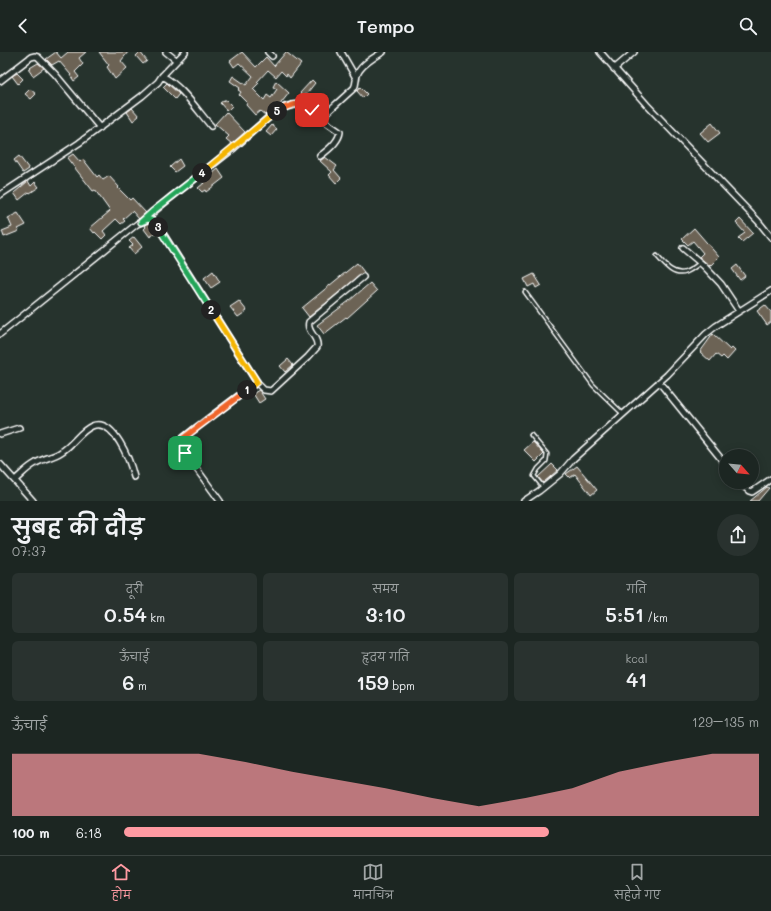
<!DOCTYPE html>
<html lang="hi">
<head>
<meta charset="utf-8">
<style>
	:root { --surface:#1c2622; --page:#29322f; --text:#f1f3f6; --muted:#a0a5a5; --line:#3a4340; --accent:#ff9aa2 }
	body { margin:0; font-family:Mali,"Playpen Sans Deva",sans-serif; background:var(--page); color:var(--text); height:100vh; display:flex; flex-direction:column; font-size:15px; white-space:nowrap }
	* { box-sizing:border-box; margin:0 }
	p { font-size:13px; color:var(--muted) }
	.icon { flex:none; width:22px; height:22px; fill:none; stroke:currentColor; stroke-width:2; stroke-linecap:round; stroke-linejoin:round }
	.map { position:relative; height:449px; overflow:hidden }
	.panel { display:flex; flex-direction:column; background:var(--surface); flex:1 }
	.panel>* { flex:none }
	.needle { width:26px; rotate:117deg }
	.controls { position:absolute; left:719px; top:397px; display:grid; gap:8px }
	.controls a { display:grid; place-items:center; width:40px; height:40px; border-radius:50%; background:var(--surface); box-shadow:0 2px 10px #0003,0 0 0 1px var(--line); font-size:20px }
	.pin { position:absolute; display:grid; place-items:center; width:34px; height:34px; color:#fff; margin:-17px; border-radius:8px; box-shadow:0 2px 6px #0006 }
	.km { position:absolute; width:20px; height:20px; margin:-10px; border-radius:50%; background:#222; color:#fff; font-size:11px; line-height:20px; text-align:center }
	.round { display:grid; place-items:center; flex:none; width:42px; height:42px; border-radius:21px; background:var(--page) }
	.headline { display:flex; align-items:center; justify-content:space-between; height:68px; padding:0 12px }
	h1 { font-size:22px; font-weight:600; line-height:30px }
	.metrics { display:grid; grid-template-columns:repeat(3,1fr); gap:6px; height:68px; padding:4px 12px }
	.metrics div { display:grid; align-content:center; border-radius:6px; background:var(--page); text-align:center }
	.metrics b { font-size:20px; font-weight:600 }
	.metrics small { font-size:11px; font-weight:400 }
	.metrics p { font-size:11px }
	.chart { height:112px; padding:8px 12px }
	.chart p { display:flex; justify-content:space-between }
	.chart svg { width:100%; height:72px; margin-top:4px; fill:var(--accent); opacity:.7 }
	ul { padding:0 12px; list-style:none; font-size:13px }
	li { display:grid; grid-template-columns:64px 48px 1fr; align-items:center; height:30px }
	li i { height:10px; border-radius:5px; background:var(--accent) }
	header { display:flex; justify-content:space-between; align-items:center; height:52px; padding:0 12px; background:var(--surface); font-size:18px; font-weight:600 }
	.menu { display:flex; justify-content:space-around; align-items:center; height:56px; border-top:1px solid var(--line); background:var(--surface); font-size:11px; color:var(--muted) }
	.menu a { display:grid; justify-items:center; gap:2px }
	.menu .current { color:var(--accent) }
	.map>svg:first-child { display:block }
	.building { fill:#6c6455; stroke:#fff }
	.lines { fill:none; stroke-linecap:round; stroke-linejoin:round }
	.lane-casing { stroke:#fff; stroke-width:5.5 }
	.street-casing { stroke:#fff; stroke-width:8 }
	.lane { stroke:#26332d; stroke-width:2.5 }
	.street { stroke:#26332d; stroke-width:5 }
	.split-1-casing { stroke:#fff; stroke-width:8 }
	.split-2-casing { stroke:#fff; stroke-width:8 }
	.split-3-casing { stroke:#fff; stroke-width:8 }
	.split-4-casing { stroke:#fff; stroke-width:8 }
	.split-5-casing { stroke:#fff; stroke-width:8 }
	.split-6-casing { stroke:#fff; stroke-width:8 }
	.split-1 { stroke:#f0652b; stroke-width:5 }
	.split-2 { stroke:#f5b400; stroke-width:5 }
	.split-3 { stroke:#22a559; stroke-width:5 }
	.split-4 { stroke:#22a559; stroke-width:5 }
	.split-5 { stroke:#f5b400; stroke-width:5 }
	.split-6 { stroke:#f0652b; stroke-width:5 }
</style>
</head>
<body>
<header><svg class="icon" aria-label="back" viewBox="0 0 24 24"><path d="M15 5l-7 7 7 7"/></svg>Tempo<svg class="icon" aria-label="search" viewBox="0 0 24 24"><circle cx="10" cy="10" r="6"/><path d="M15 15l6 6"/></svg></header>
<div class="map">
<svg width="771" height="449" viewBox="0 0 771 449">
	<rect width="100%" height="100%" fill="#26332d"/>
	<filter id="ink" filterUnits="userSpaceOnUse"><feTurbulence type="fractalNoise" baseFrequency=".025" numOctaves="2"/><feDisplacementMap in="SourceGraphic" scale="8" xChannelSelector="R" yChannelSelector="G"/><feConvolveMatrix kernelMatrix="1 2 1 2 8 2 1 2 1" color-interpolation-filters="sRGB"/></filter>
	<g filter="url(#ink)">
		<path class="building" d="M56,0l5,6 7,-6h18l-7,6 4,6 -8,8 4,5 -5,4 -4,-6h1l-12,-14 -7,4 -6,-6z
			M99,0h29l-7,9 6,7 -12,11 -8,-12 2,-2z
			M140,0l7,9 -4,3 -7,-8z
			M242,0l14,15 10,-10 8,9 12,-14 15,12 -11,14 -3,-4 -1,2 -5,-5 -5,6 -8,-7 -11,12 2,1 -6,6 11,11 3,-5 4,3 6,-9 -4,-2 3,-6 13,12 -11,14 -3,-2 -3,5 -7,5 -5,-4 -5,4 -9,-10 1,-2 -8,-8 2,-3 -3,-2 2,-2 -10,-7 3,-5 13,9 7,-9 -14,-13 -5,4 -4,-6z
			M38,11l6,5 -11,8 -5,-7z
			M17,21l6,6 -5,5 -6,-8z
			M312,28l3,3 -11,14 -4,-4z
			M167,31l12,11 -4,5 -12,-12z
			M360,35l7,7 -4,4 -6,-7z
			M30,37l6,5 -5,5 -6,-5z
			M224,48h2l6,6 -5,5 -7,-8z
			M132,56l7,8 -6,5 -6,-9z
			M226,60l19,20 -13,12 -6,-5 3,-3 -14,-12z
			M712,71l8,10 -12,9 -8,-9z
			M272,73l5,4 -6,7 -5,-4z
			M73,102l7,8 3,-3 14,18 2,-2 4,5 6,-4 10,11 -1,1 12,12 2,-2 14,15 -7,6 -7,-8 -9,8 2,2 -4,3 -5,-5 -13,12 3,4 -4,4 -7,-7 -1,1 -4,-5 20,-17 -15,-21 -2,1 -26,-33z
			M19,104l10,13 -6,4 -9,-13z
			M325,105l12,9 -3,4 7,8 -5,5 -7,-8 3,-3 -12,-11z
			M179,107l4,7 -8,6 -5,-5z
			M218,117l6,9 -18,14 -1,-2 -3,2 -4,-4 6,-5 -2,-1z
			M28,129l3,5 4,-4 4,5 -9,6 -1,-1 -10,8 -5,-7z
			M18,161l8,12 -8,4 1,2 -15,6 -2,-6 10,-4 -4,-9z
			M740,167l13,14 -11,9 -4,-4 7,-5 -9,-10z
			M148,171l3,1 6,8 -7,5 -6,-8 2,-2 -2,-2z
			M694,176l25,29 -9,9 -11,-9 4,-4 -10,-12 -5,4 -6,-6z
			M134,185l8,10 -8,7 -5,-6 4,-3 -4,-4z
			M357,211l7,9 -55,45 -7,-9z
			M737,213l8,11 -5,4 -8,-11z
			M213,219l7,11 -9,6 -7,-10z
			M534,222l7,11 -5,3 -2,-4 -6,3 -4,-8z
			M370,231l7,8 -30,27 -1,-1 -22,17 -7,-9 32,-24z
			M239,249l8,10 -9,6 -8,-10z
			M765,253l6,7v10l-4,3 -10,-14z
			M713,282l17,16 2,-2 3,3 -8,9 -4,-4 -2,2 -5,-4 -6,7 -10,-9z
			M288,307l5,6 -8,7 -5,-6z
			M259,338l6,9 -6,4 -5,-8v-2z
			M533,390l11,12 -8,8 -12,-12z
			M552,412l6,6 -15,13 -5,-6z
			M577,414l20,24 -6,5 -16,-21 -5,4 -4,-4z
			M767,435l2,1 -11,13h-8z"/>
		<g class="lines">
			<defs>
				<path id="lane" d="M657,204c7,8 17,21 29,16 5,-2 10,-6 14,-9
					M525,240l68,93 30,29
					M531,383l16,19 -1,7 -8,8 -4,7 9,11"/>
				<path id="street" d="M166,0l10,8
					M268,0l4,4
					M341,0l15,26
					M600,0l47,53 111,116 13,16
					M614,17l20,-17
					M162,24c19,9 35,34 49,50
					M0,29l31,-24 4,-1 3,1 17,17 45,54
					M321,66l33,-30c3,-5 1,-10 4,-15 4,-9 17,-16 25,-21
					M0,143l79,-52 63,-47 16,-14 4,-6 23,-24
					M144,168l26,-22 64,-50 36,-32 15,-9 8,-2h13l21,18 13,9c-1,9 -13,19 -20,24
					M683,196l21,18 17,18 18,27
					M0,282l137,-110 11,-5 5,2 7,8 98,155 6,6 7,1 37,-34 9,-10c2,-10 -11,-15 -8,-25l54,-45
					M659,330l67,83
					M0,382l19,-6
					M0,412l33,37
					M15,428c7,-6 13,-13 21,-17 8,-5 18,-6 25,-11 12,-7 19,-21 31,-26 22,-9 38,35 42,51
					M739,430l10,9 3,1 19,-13
					M220,449l-35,-48 -6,-10 3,-4 11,-9 64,-48
					M524,449l15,-10 21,-17 13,-15 94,-84 39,-41 10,-8 55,-35"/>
			</defs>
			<use href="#lane" class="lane-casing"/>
			<use href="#street" class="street-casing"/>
			<use href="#lane" class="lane"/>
			<use href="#street" class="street"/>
		</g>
	</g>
	<g class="lines" filter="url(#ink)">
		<defs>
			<path id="split-1" d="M185,401l-6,-10 3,-4 65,-49"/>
			<path id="split-2" d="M211,258l46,72 -10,8"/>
			<path id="split-3" d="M158,175l53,83"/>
			<path id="split-4" d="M158,175l-5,-6 -5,-2 -7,3 11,-10 50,-39"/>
			<path id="split-5" d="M202,121l75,-62"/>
			<path id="split-6" d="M277,59c12,-5 25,-12 35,-1"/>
		</defs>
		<use href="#split-1" class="split-1-casing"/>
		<use href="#split-2" class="split-2-casing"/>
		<use href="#split-3" class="split-3-casing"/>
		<use href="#split-4" class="split-4-casing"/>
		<use href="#split-5" class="split-5-casing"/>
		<use href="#split-6" class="split-6-casing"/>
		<use href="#split-1" class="split-1"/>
		<use href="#split-2" class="split-2"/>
		<use href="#split-3" class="split-3"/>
		<use href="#split-4" class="split-4"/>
		<use href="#split-5" class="split-5"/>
		<use href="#split-6" class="split-6"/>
	</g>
</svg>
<div class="controls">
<a><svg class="needle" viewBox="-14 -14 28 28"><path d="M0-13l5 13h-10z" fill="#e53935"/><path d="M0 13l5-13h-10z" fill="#a0a5a5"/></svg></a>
</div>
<div class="pin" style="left:185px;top:401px;background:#1e9e55"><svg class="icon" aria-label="arrive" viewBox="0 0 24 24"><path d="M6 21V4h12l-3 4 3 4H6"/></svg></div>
<div class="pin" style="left:312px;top:58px;background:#d93025"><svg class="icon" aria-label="check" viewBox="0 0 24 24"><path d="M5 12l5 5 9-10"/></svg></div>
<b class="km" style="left:247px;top:338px">1</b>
<b class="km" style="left:211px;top:258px">2</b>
<b class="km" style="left:158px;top:175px">3</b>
<b class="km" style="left:202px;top:121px">4</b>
<b class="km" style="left:277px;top:59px">5</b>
</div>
<section class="panel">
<div class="headline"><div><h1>सुबह की दौड़</h1><p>07:37</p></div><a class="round"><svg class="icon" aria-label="share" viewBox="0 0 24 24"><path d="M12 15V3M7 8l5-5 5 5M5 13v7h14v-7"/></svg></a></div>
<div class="metrics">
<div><p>दूरी</p><b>0.54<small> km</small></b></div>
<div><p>समय</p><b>3:10</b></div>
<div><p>गति</p><b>5:51<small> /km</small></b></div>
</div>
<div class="metrics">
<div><p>ऊँचाई</p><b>6<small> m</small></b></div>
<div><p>हृदय गति</p><b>159<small> bpm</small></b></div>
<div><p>kcal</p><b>41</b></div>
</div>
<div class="chart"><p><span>ऊँचाई</span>129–135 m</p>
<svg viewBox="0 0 160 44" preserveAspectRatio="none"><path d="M0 44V6L10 6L20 6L30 6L40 6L50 11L60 17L70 22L80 27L90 33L100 38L110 33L120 27L130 17L140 11L150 6L160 6V44z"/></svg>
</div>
<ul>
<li><b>100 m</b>6:18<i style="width:67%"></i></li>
</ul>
</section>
<nav class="menu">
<a class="current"><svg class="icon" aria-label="home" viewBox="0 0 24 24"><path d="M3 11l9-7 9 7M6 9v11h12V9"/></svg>होम</a>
<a><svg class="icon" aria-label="map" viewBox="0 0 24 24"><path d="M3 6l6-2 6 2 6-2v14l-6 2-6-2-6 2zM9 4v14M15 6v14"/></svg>मानचित्र</a>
<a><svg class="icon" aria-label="saved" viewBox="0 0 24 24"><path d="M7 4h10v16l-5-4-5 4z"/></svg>सहेजे गए</a>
</nav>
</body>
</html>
